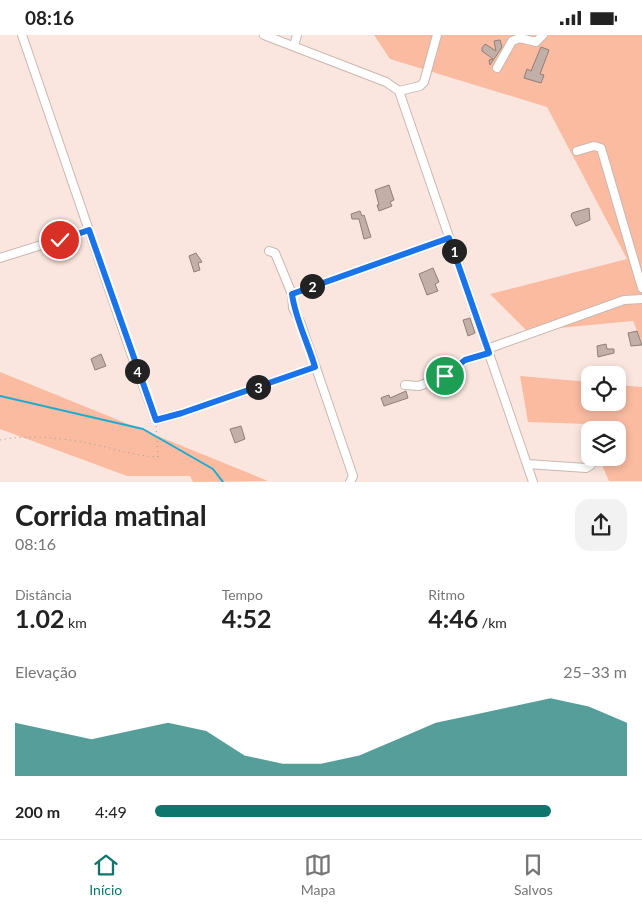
<!DOCTYPE html>
<html lang="pt">
<head>
<meta charset="utf-8">
<style>
	:root { --surface:#fff; --page:#f2f2f2; --text:#222; --muted:#767676; --line:#e0e0e0; --accent:#0f766e }
	body { margin:0; font-family:Lato,sans-serif; background:var(--page); color:var(--text); height:100vh; display:flex; flex-direction:column; font-size:19px; white-space:nowrap }
	* { box-sizing:border-box; margin:0 }
	p { font-size:16px; color:var(--muted) }
	.icon { flex:none; width:28px; height:28px; fill:none; stroke:currentColor; stroke-width:2; stroke-linecap:round; stroke-linejoin:round }
	.map { position:relative; height:447px; overflow:hidden }
	.details { display:flex; flex-direction:column; background:var(--surface); flex:1 }
	.details>* { flex:none }
	.fabs { position:absolute; left:581px; top:331px; display:grid; gap:10px }
	.fabs a { display:grid; place-items:center; width:45px; height:45px; border-radius:10px; background:var(--surface); box-shadow:0 2px 8px #0003; font-size:25px }
	.pin { position:absolute; display:grid; place-items:center; width:42px; height:42px; color:#fff; margin:-21px; border:2px solid #fff; border-radius:50%; box-shadow:0 1px 5px #0007 }
	.km { position:absolute; width:25px; height:25px; margin:-12px; border-radius:50%; background:#222; color:#fff; font-size:14px; line-height:25px; text-align:center }
	.round { display:grid; place-items:center; flex:none; width:52px; height:52px; border-radius:15px; background:var(--page) }
	.headline { display:flex; align-items:center; justify-content:space-between; height:85px; padding:0 15px }
	h1 { font-size:28px; font-weight:700; line-height:38px }
	.metrics { display:grid; grid-template-columns:repeat(3,1fr); gap:8px; height:85px; padding:5px 15px }
	.metrics div { display:grid; align-content:center }
	.metrics b { font-size:25px; font-weight:700 }
	.metrics small { font-size:14px; font-weight:400 }
	.metrics p { font-size:14px }
	.chart { height:140px; padding:10px 15px }
	.chart p { display:flex; justify-content:space-between }
	.chart svg { width:100%; height:90px; margin-top:5px; fill:var(--accent); opacity:.7 }
	ul { padding:0 15px; list-style:none; font-size:16px }
	li { display:grid; grid-template-columns:80px 60px 1fr; align-items:center; height:38px }
	li i { height:12px; border-radius:6px; background:var(--accent) }
	.status { display:flex; justify-content:space-between; align-items:center; height:35px; padding:0 25px; background:var(--surface); direction:ltr }
	.status svg { height:14px; fill:currentColor }
	.tab-bar { display:flex; justify-content:space-around; align-items:center; height:70px; border-top:1px solid var(--line); background:var(--surface); font-size:14px; color:var(--muted) }
	.tab-bar a { display:grid; justify-items:center; gap:2px }
	.tab-bar .active { color:var(--accent) }
	.map>svg:first-child { display:block }
	.green { fill:#fabba1 }
	.lines { fill:none; stroke-linecap:round; stroke-linejoin:round }
	.stream { stroke:#1bacd2; stroke-width:2 }
	.building { fill:#c2afa7; stroke:#907e77 }
	.minor-casing { stroke:#cab7af; stroke-width:10 }
	.path { stroke:#a69791; stroke-width:1; stroke-dasharray:1 4; stroke-linecap:butt }
	.minor { stroke:#fff; stroke-width:8 }
	.route-casing { stroke:#fff; stroke-width:10 }
	.route { stroke:#1a73e8; stroke-width:6 }
</style>
</head>
<body>
<div class="status"><b>08:16</b><svg viewBox="0 0 49 12"><path d="M0 12V9h3v3zM5 12V6h3v6zM10 12V3h3v9zM15 12V0h3v12zM26 1h20v11H26zM47 4h2v5h-2z"/></svg></div>
<div class="map">
<svg width="642" height="447" viewBox="0 0 642 447">
	<rect width="100%" height="100%" fill="#fae6de"/>
	<path class="green" d="M374,0h268v307l-9,-21 -106,10 -37,-37 137,-35 -80,-152 -157,-48z
		M0,337l268,109 -75,1 -3,-6h-63l-127,-47z
		M520,341l70,6v21h28v-18l24,2v94h-33l-10,-23 19,-1v-27h-28v3l-4,-9 -58,-2z"/>
	<g class="lines">
		<path class="stream" d="M0,361l143,33 70,40 10,13"/>
	</g>
	<path class="building" d="M500,5l2,7 -12,18 -1,-5 4,-1 -11,-8v-3l3,-4 11,7 -2,-10z
		M541,12l8,3 -9,24 4,1 -3,8 -17,-5 3,-9 4,2z
		M389,150l5,15 -4,2 2,4 -13,5 -2,-6h2l-4,-15z
		M589,173l1,12 -14,6 -5,-10 1,-3z
		M360,176l2,5 2,-1 7,22 -7,2 -5,-20h-7l-1,-5z
		M196,218l6,9 -4,1 2,7 -6,2 -5,-16z
		M433,233l6,14 -4,2 3,7 -11,4 -8,-21z
		M470,283l5,15 -7,3 -5,-16z
		M637,296l5,14 -11,1 -3,-13z
		M606,309l1,5h7v4l-16,4 -1,-11z
		M101,319l5,12 -11,4 -4,-11z
		M439,326l4,9 -12,5 -3,-9z
		M406,356l2,7 -24,8 -3,-8 2,-1 6,-2 1,3z
		M241,391l4,13 -10,4 -5,-14z"/>
	<g class="lines">
		<defs>
			<path id="minor" d="M22,0l111,324 23,61 26,-7 133,-46
				M264,0l122,47 13,9 134,391
				M294,11l3,-11
				M497,33l15,-27 8,-3 16,4 7,-7
				M399,56l21,-5 4,-4 13,-47
				M577,116l17,-5 7,2 41,140
				M269,216l6,2 17,41
				M0,223l89,-28
				M487,314l137,-49 18,-1
				M405,350l14,1 26,-10 20,-16 24,-7
				M527,429l59,4 5,-3v-8
				M350,447l3,-6 -52,-152 -8,-16 -1,-14 157,-56"/>
		</defs>
		<use href="#minor" class="minor-casing"/>
		<path class="path" d="M0,405c31,-7 82,0 113,9 17,4 27,7 45,8l-2,-32"/>
		<use href="#minor" class="minor"/>
	</g>
	<g class="lines">
		<defs>
			<path id="route" d="M60,205l29,-10 67,190 26,-7 133,-46c-7,-24 -20,-49 -23,-73l157,-56 40,115 -24,7 -20,16"/>
		</defs>
		<use href="#route" class="route-casing"/>
		<use href="#route" class="route"/>
	</g>
</svg>
<div class="fabs">
<a><svg class="icon" aria-label="locate" viewBox="0 0 24 24"><circle cx="12" cy="12" r="6"/><path d="M12 2v4M12 18v4M2 12h4M18 12h4"/></svg></a>
<a><svg class="icon" aria-label="layers" viewBox="0 0 24 24"><path d="M12 4l9 5-9 5-9-5zM3 14l9 5 9-5"/></svg></a>
</div>
<div class="pin" style="left:445px;top:341px;background:#1e9e55"><svg class="icon" aria-label="arrive" viewBox="0 0 24 24"><path d="M6 21V4h12l-3 4 3 4H6"/></svg></div>
<div class="pin" style="left:60px;top:205px;background:#d93025"><svg class="icon" aria-label="check" viewBox="0 0 24 24"><path d="M5 12l5 5 9-10"/></svg></div>
<b class="km" style="left:454px;top:216px">1</b>
<b class="km" style="left:312px;top:251px">2</b>
<b class="km" style="left:258px;top:352px">3</b>
<b class="km" style="left:137px;top:336px">4</b>
</div>
<section class="details">
<div class="headline"><div><h1>Corrida matinal</h1><p>08:16</p></div><a class="round"><svg class="icon" aria-label="share" viewBox="0 0 24 24"><path d="M12 15V3M7 8l5-5 5 5M5 13v7h14v-7"/></svg></a></div>
<div class="metrics">
<div><p>Distância</p><b>1.02<small> km</small></b></div>
<div><p>Tempo</p><b>4:52</b></div>
<div><p>Ritmo</p><b>4:46<small> /km</small></b></div>
</div>
<div class="chart"><p><span>Elevação</span>25–33 m</p>
<svg viewBox="0 0 160 44" preserveAspectRatio="none"><path d="M0 44V18L10 22L20 26L30 22L40 18L50 22L60 34L70 38L80 38L90 34L100 26L110 18L120 14L130 10L140 6L150 10L160 18V44z"/></svg>
</div>
<ul>
<li><b>200 m</b>4:49<i style="width:84%"></i></li>
</ul>
</section>
<nav class="tab-bar">
<a class="active"><svg class="icon" aria-label="home" viewBox="0 0 24 24"><path d="M3 11l9-7 9 7M6 9v11h12V9"/></svg>Início</a>
<a><svg class="icon" aria-label="map" viewBox="0 0 24 24"><path d="M3 6l6-2 6 2 6-2v14l-6 2-6-2-6 2zM9 4v14M15 6v14"/></svg>Mapa</a>
<a><svg class="icon" aria-label="saved" viewBox="0 0 24 24"><path d="M7 4h10v16l-5-4-5 4z"/></svg>Salvos</a>
</nav>
</body>
</html>
